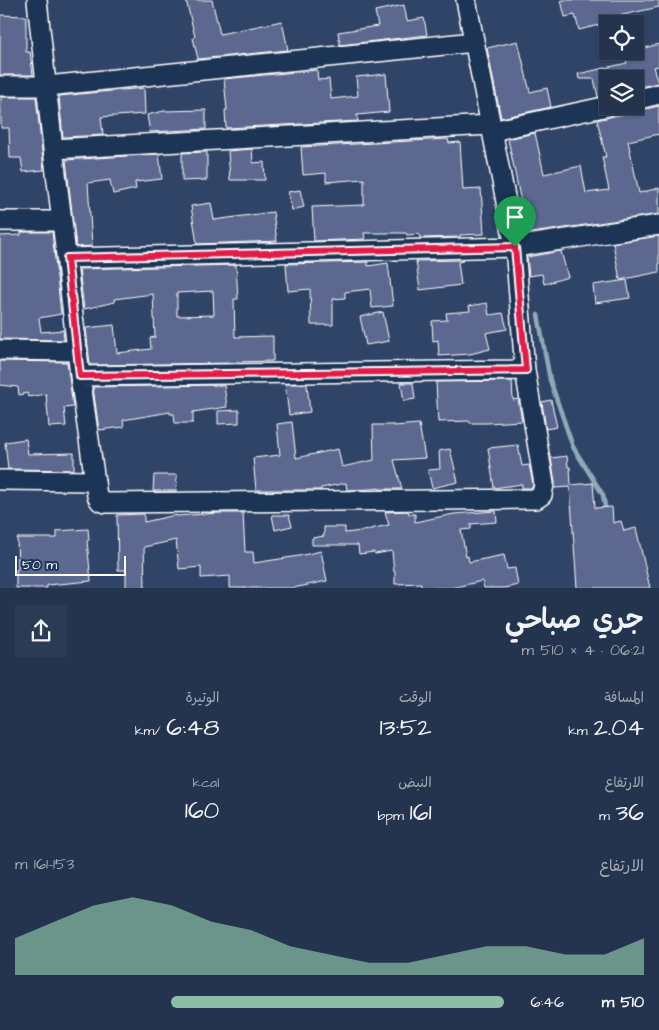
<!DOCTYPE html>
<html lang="ar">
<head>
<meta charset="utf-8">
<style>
	:root { --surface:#24334e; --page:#2c3b55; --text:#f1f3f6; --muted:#a3aab6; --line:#414e66; --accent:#8abfa5 }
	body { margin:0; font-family:"Architects Daughter","Playpen Sans Arabic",sans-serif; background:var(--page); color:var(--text); direction:rtl; height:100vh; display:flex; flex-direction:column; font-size:19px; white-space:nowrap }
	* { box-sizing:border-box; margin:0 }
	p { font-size:16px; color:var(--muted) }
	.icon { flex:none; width:28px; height:28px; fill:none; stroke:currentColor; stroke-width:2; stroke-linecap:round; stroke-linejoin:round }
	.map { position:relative; height:588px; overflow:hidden; direction:ltr }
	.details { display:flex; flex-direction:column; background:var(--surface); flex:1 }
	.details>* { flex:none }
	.tools { position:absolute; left:599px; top:15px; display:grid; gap:10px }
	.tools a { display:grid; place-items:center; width:45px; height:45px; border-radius:0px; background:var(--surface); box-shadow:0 1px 4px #0004,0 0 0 1px var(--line); font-size:25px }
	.scale { position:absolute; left:15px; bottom:12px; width:111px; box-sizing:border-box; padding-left:5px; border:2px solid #fff; border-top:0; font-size:14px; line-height:18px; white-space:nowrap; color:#fff; -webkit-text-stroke:4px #1d3557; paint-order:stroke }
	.pin { position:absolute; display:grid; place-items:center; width:42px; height:42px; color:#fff; margin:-51px -21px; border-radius:50% 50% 50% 0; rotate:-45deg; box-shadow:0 0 5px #0007 }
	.pin .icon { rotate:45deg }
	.round { display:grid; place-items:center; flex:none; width:52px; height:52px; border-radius:0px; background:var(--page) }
	.headline { display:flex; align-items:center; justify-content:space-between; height:85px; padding:0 15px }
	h1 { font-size:28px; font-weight:600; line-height:38px }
	.stats { display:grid; grid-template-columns:repeat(3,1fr); gap:8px; height:85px; padding:5px 15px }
	.stats div { display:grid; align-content:center }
	.stats b { font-size:25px; font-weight:600 }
	.stats small { font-size:14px; font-weight:400 }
	.stats p { font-size:14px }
	.chart { height:140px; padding:10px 15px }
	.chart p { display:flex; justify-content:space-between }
	.chart svg { width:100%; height:90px; margin-top:5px; fill:var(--accent); opacity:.7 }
	ul { padding:0 15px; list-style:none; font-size:16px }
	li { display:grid; grid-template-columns:80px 60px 1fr; align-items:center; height:38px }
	li i { height:12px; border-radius:6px; background:var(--accent) }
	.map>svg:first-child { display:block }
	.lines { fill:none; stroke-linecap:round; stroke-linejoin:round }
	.stream { stroke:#8fa9b8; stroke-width:4.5 }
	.building { fill:#5b688f; stroke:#fff; fill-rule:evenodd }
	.minor-casing { stroke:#fff; stroke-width:22 }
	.minor { stroke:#1d3557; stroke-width:19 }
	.route-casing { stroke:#fff; stroke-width:10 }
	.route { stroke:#e11d48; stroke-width:6 }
</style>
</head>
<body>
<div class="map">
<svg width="659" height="588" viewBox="0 0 659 588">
	<rect width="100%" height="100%" fill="#304468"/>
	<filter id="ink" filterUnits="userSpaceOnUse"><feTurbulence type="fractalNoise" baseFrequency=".02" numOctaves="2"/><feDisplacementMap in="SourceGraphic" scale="10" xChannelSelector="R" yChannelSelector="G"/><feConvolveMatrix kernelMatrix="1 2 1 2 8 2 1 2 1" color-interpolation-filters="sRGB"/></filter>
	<g filter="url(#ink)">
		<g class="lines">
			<path class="stream" d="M538,315l12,65 23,67 30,48 3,17"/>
		</g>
		<path class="building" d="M186,0h26l8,34 62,-13 6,29 -90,9 -5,-21 2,-1z
			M561,0h98v7l-41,9 1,4 -40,10 -4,-15 -10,2z
			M404,5l3,16 17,-3 3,17 -87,10 -2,-13 40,-6 -3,-15z
			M0,15l26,1v36h4l3,23h-33z
			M518,41l12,51 17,-4 4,19 -50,11 -14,-70z
			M659,44v22l-6,1 5,16 -23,5v-9h-27v16l-10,2 -4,-18h-15l-1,-5 49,-11 -3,-9z
			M317,70l1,10 11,-1 2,20 27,-3 -2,-19 30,-3 3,38 -32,3 1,6 -132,7 -1,-18h2l-3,-31z
			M144,88l1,26 -44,3 2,18 -40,2 -4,-41z
			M1,97h35l8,73 -21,2 -2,-14h-11l-1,-30h-8z
			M659,106v28l-31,7 11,52 20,-5v26l-135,20 -5,-27h3l-14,-68 27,-6 9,41 37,-8 5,27 23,-3 -7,-33h4l-9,-37z
			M206,110v19l-56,3 -3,-17 17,-4z
			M448,139l1,4 11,-1 3,48 18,-1 3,45 -24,1v2l-40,1 -1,-4 -12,1 -1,-2h-42l1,6 -51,2 -2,-34 52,-2v-26l-38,3v-9l-23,2 -2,-28z
			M252,149l1,14 11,-1 1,18h-35l-2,-29z
			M207,152v28l-25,1v-28z
			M159,154l3,25 -27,3 1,7 -23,5 -3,-14 -22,3 4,63 -16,1 -10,-87z
			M300,190l4,17 -12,3 -4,-18z
			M211,203l3,17 59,-8 4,29 -80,3 -6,-38z
			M21,232h31l9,82 -22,4 2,14 22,-2 1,10 -64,-1v-103l21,-1z
			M659,236v36l-39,8 -7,-37z
			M561,251l7,26 -24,7 -2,-10 -13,2 -2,-19z
			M463,260v1l-5,1 3,23 -41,5 -4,-29z
			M368,262v4l20,-3 5,43 -21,2 -2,-19 -25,3v6l-12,1v26h-22l-1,-36 -22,2 -2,-27z
			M236,265l2,34h-4l1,38 38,-1v25l-37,1v1l-146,2 -4,-37 28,-3 3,28 34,-4 -1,-11 5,-1 -2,-43 -39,5 1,3 -31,7 -5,-40zM213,291l1,24 -37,1v-23z
			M627,280l3,18 -35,5 -2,-18z
			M487,303l2,12 14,-2 4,16 -21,4 4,16 -20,5 -31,2 -1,-16 -5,1 -1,-20 15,-1 -1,-7 24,-2 -1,-5z
			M383,312l6,29 -23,4 -6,-28z
			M0,361l67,1 6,45 -9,1 2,18 -17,1 -3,-33 -18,3 -1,-4 -8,2 -1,-8 -18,-2z
			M512,381l1,19 5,-1 4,22 -35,2h-17v-2l-32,1 -2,-40z
			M401,383h12l2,16 -11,2z
			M285,384h22l3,28 -21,3z
			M224,385l3,22 -34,5v11h-18l-1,-9h-4v-2l-47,8 1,7 -25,3 -6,-43z
			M551,400l6,27 -11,2 -4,-27z
			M239,410v13l-21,1v-13z
			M292,422l4,36 42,-9 4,18 32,-7 -1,-35h21v1l25,-2 6,34 -31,2 8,29h-23v-1l-8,1 -24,1 -1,-7 -25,5v2h-65l-3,-32 27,-3 -3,-31z
			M26,439l2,15 46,-1v17l-66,-1 -3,-27z
			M518,445l4,21 7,-1 4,19 -1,4h-10v-4l-28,4 -6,-40z
			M450,449l8,33 -26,6 -4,-18 12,-1 -1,-18z
			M567,456l1,11h2l1,18 22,-2 2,25 17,-1 1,16 8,-2 3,10 12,-3 14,60h-73l-7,-101 -15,1v-6l-4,-24z
			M154,475h23l-1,16h-23z
			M408,511l1,3h6v8l39,-8 42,-3 1,11 -26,2v5l-10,1 5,27 2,-1 1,6 35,-7 3,14 8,-1 3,17 -14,3h-20l-2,-7 -31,7h-30v-5l-26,1v-13l-1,1 -2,-21 -17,3 -1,-2 -15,2 -1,-9h-46v-7l12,-2v-9h21v6l25,-3v-1l19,-4 -4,-13z
			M220,513h23l2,39h8l1,11 45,-7 22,-5 6,30 -34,7h-63v-12l-29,2v-11l-22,2 -3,-29 -32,7 1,41h-19v-18h-8l-1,-55 27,-1v8l32,-7v1z
			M272,515h17l3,11 -17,4z
			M88,529l1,11 -2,1 4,40 -44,4v3h-31v-18l2,-1 -1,-31h40v-7z"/>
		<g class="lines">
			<defs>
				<path id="minor" d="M37,0l16,149 9,72 18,155 17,120 3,5 6,2 430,-4 6,-4 2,-11 -19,-114 -10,-123 -49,-247
					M0,86h47l427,-44
					M635,100l24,-6
					M492,131l116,-25
					M53,149l437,-24
					M0,221h62
					M67,258l448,-11 144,-22
					M0,350l78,1
					M80,376l445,-6
					M0,480l95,1"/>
			</defs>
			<use href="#minor" class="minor-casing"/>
			<use href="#minor" class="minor"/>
		</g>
	</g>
	<g class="lines" filter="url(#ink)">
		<defs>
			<path id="route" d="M515,247l11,123 -446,6 -13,-118z"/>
		</defs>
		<use href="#route" class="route-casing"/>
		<use href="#route" class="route"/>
	</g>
</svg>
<div class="tools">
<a><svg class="icon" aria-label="locate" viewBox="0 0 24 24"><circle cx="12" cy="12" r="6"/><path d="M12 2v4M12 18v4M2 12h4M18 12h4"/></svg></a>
<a><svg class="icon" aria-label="layers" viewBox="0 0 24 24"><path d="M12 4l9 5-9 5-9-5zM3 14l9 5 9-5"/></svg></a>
</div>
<div class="scale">50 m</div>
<div class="pin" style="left:515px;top:247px;background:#1e9e55"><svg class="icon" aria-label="arrive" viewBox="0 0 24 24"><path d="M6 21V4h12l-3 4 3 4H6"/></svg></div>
</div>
<section class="details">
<div class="headline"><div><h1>جري صباحي</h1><p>06:21 · 4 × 510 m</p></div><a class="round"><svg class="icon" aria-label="share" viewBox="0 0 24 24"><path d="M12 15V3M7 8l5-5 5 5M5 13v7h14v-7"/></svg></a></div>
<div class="stats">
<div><p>المسافة</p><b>2.04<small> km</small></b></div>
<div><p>الوقت</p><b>13:52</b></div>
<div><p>الوتيرة</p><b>6:48<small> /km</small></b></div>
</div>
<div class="stats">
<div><p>الارتفاع</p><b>36<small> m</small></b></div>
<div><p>النبض</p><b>161<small> bpm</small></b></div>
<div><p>kcal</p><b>160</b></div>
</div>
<div class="chart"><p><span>الارتفاع</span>153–161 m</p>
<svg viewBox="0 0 160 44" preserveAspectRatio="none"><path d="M0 44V26L10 18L20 10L30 6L40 10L50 18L60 22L70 30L80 34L90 38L100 38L110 34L120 30L130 30L140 34L150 34L160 26V44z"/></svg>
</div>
<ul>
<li><b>510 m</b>6:46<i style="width:68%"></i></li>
</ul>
</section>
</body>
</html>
